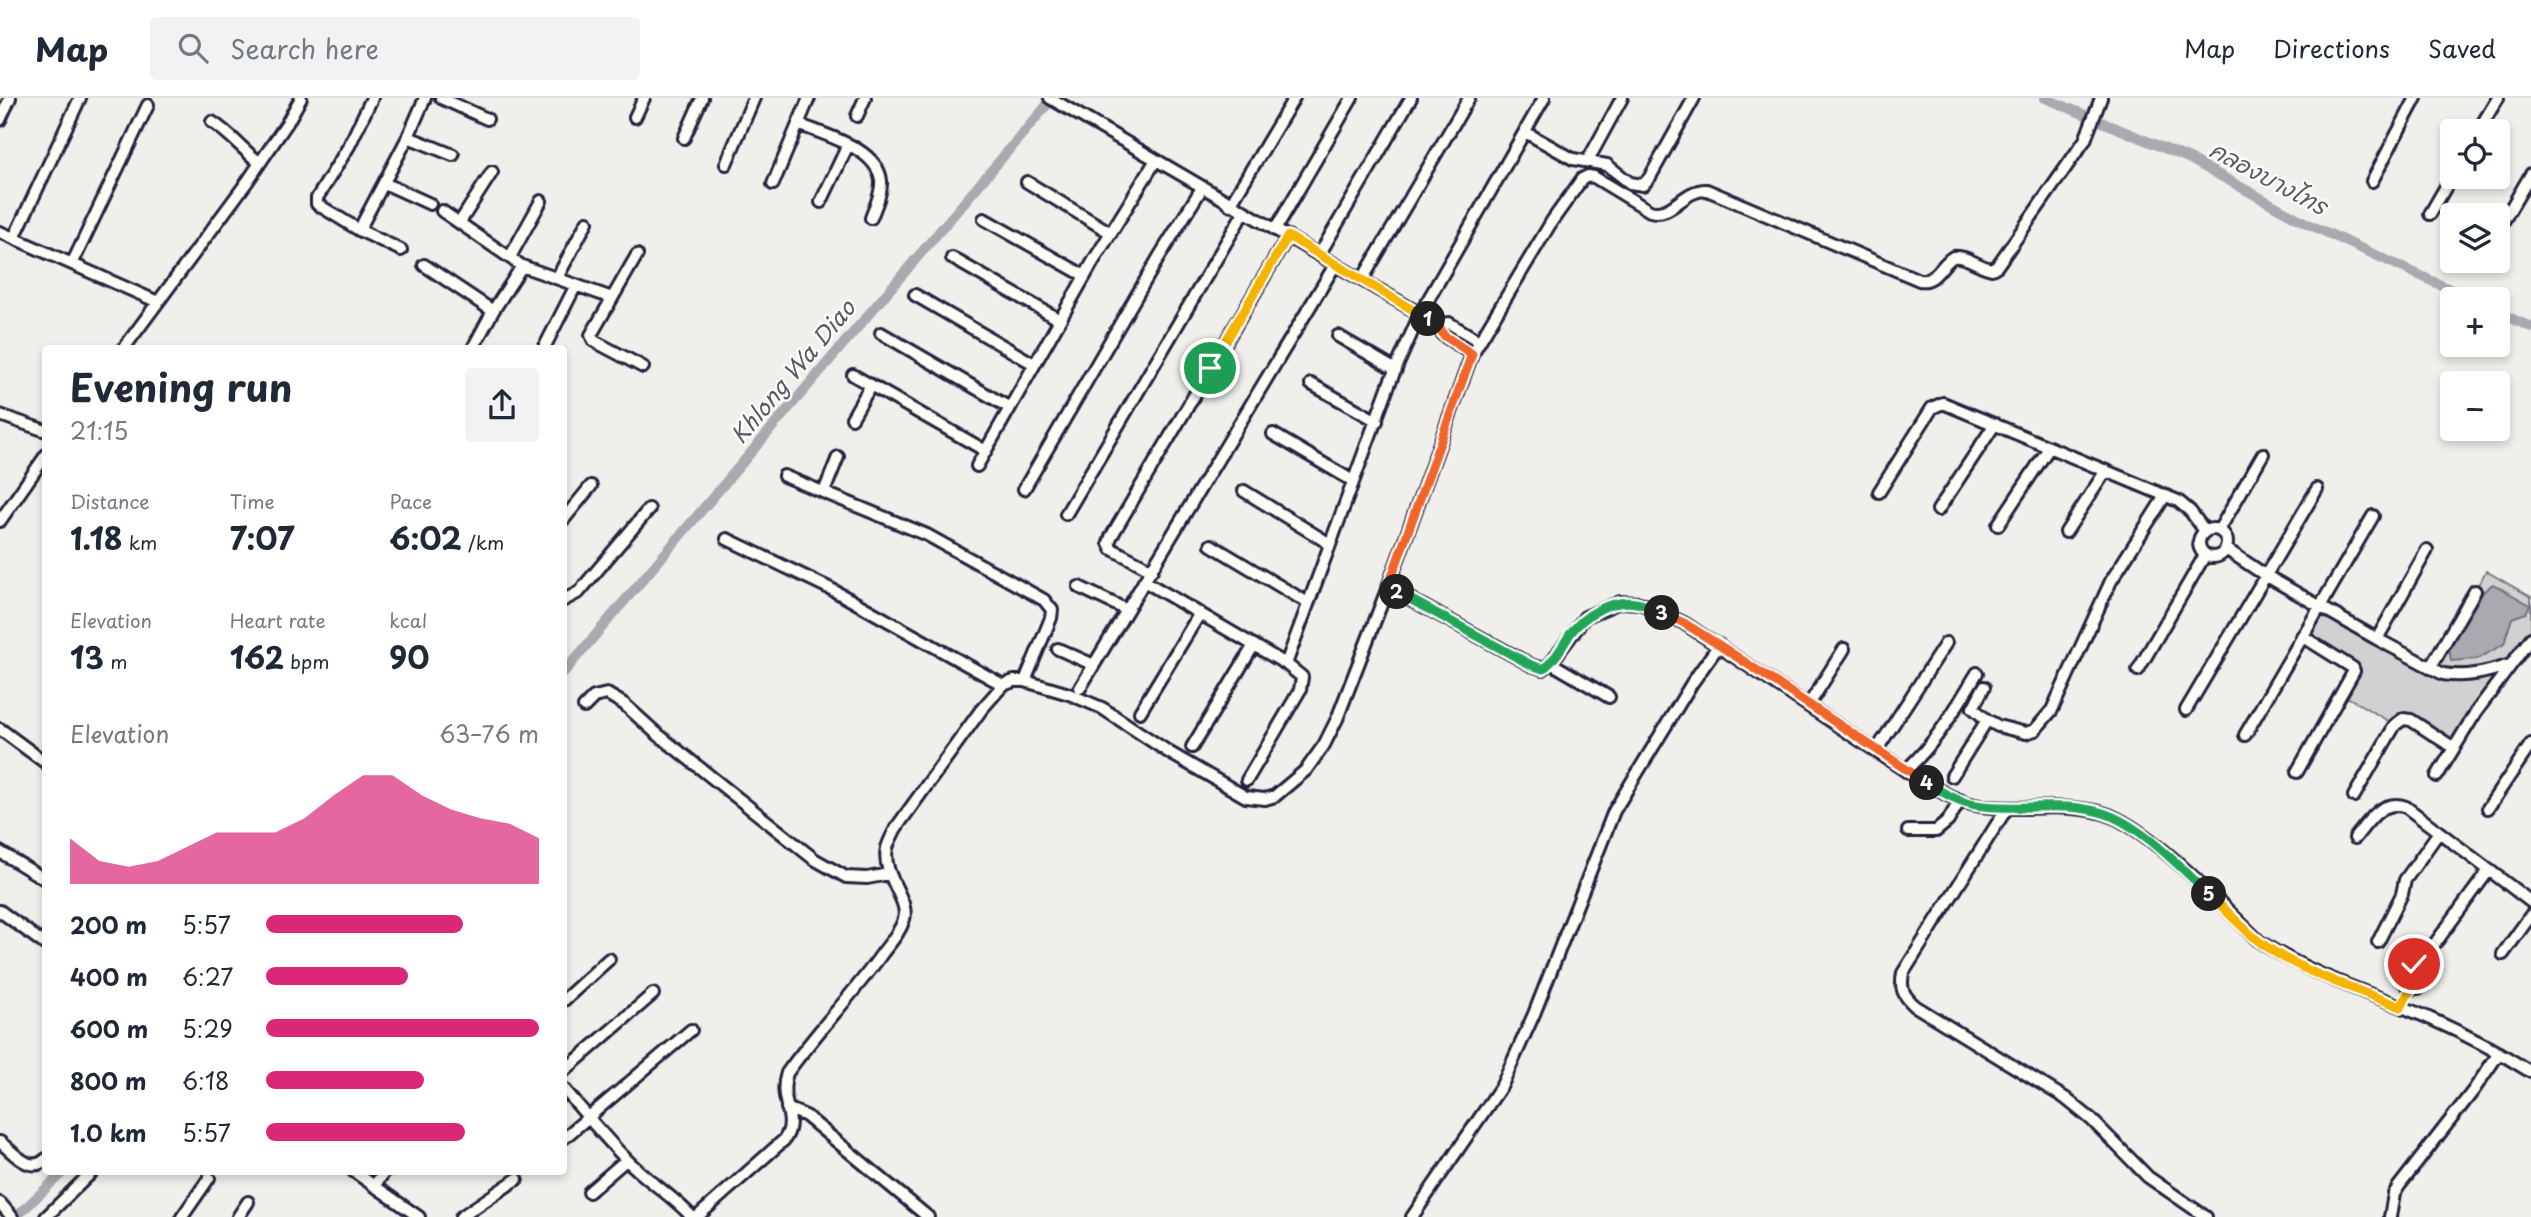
<!DOCTYPE html>
<html lang="en">
<head>
<meta charset="utf-8">
<style>
	:root { --surface:#fff; --page:#f2f2f3; --text:#1f2937; --muted:#747a83; --line:#e0e1e3; --accent:#db2777 }
	body { margin:0; font-family:"Playpen Sans","Playpen Sans Thai",sans-serif; background:var(--page); color:var(--text); height:100vh; display:flex; flex-direction:column; font-size:26px; white-space:nowrap }
	* { box-sizing:border-box; margin:0 }
	p { font-size:23px; color:var(--muted) }
	.icon { flex:none; width:38px; height:38px; fill:none; stroke:currentColor; stroke-width:2; stroke-linecap:round; stroke-linejoin:round }
	.map { position:relative; flex:1; overflow:hidden }
	.details { position:absolute; left:42px; top:247px; width:525px; height:830px; display:flex; flex-direction:column; background:var(--surface); border-radius:7px; box-shadow:0 4px 10px #0003 }
	.details>* { flex:none }
	.buttons { position:absolute; left:2440px; top:21px; display:grid; gap:14px }
	.buttons a { display:grid; place-items:center; width:70px; height:70px; border-radius:7px; background:var(--surface); box-shadow:0 4px 10px #0003; font-size:35px }
	.pin { position:absolute; display:grid; place-items:center; width:60px; height:60px; color:#fff; margin:-30px; border:4px solid #fff; border-radius:50%; box-shadow:0 2px 7px #0007 }
	.km { position:absolute; width:35px; height:35px; margin:-18px; border-radius:50%; background:#222; color:#fff; font-size:19px; line-height:35px; text-align:center }
	.round { display:grid; place-items:center; flex:none; width:74px; height:74px; border-radius:7px; background:var(--page) }
	.headline { display:flex; align-items:center; justify-content:space-between; height:119px; padding:0 28px }
	h1 { font-size:38px; font-weight:700; line-height:52px }
	.stats { display:grid; grid-template-columns:repeat(3,1fr); gap:10px; height:119px; padding:7px 28px }
	.stats div { display:grid; align-content:center }
	.stats b { font-size:30px; font-weight:700 }
	.stats small { font-size:19px; font-weight:400 }
	.stats p { font-size:19px }
	.chart { height:196px; padding:14px 28px }
	.chart p { display:flex; justify-content:space-between }
	.chart svg { width:100%; height:126px; margin-top:7px; fill:var(--accent); opacity:.7 }
	ul { padding:0 28px; list-style:none; font-size:23px }
	li { display:grid; grid-template-columns:112px 84px 1fr; align-items:center; height:52px }
	li i { height:18px; border-radius:9px; background:var(--accent) }
	header { display:flex; align-items:center; gap:42px; box-sizing:border-box; height:98px; padding:0 35px; background:var(--surface); border-bottom:2px solid var(--line) }
	header strong { font-size:33px }
	nav { display:flex; gap:38px; margin-inline-start:auto; font-size:24px }
	.search { width:490px; height:63px; background:var(--page); display:flex; align-items:center; gap:18px; box-sizing:border-box; padding:0 24px; border-radius:7px; color:var(--muted); font-size:26px }
	.map>svg:first-child { display:block }
	.green { fill:#d2d1d1; stroke:#7a7a86; stroke-width:2 }
	.water { fill:#a9a9b0; stroke:#737381; stroke-width:2 }
	.lines { fill:none; stroke-linecap:round; stroke-linejoin:round }
	.canal { stroke:#a9a9b0; stroke-width:10 }
	.minor-casing { stroke:#22223b; stroke-width:16 }
	.minor { stroke:#fdfcf7; stroke-width:10 }
	.split-1-casing { stroke:#fff; stroke-width:14 }
	.split-2-casing { stroke:#fff; stroke-width:14 }
	.split-3-casing { stroke:#fff; stroke-width:14 }
	.split-4-casing { stroke:#fff; stroke-width:14 }
	.split-5-casing { stroke:#fff; stroke-width:14 }
	.split-6-casing { stroke:#fff; stroke-width:14 }
	.split-1 { stroke:#f5b400; stroke-width:9 }
	.split-2 { stroke:#f0652b; stroke-width:9 }
	.split-3 { stroke:#22a559; stroke-width:9 }
	.split-4 { stroke:#f0652b; stroke-width:9 }
	.split-5 { stroke:#22a559; stroke-width:9 }
	.split-6 { stroke:#f5b400; stroke-width:9 }
	.labels { text-anchor:middle; dominant-baseline:central; stroke-width:5; stroke-linejoin:round; paint-order:stroke }
	.water-label { font-size:23px; font-style:italic; fill:#58586a; stroke:#fdfcf7 }
</style>
</head>
<body>
<header>
<strong>Map</strong>
<div class="search"><svg class="icon" aria-label="search" viewBox="0 0 24 24"><circle cx="10" cy="10" r="6"/><path d="M15 15l6 6"/></svg>Search here</div>
<nav><a>Map</a><a>Directions</a><a>Saved</a></nav>
</header>
<div class="map">
<svg width="2531" height="1119" viewBox="0 0 2531 1119">
	<rect width="100%" height="100%" fill="#f0efec"/>
	<filter id="ink" filterUnits="userSpaceOnUse"><feTurbulence type="fractalNoise" baseFrequency=".0143" numOctaves="2"/><feDisplacementMap in="SourceGraphic" scale="14" xChannelSelector="R" yChannelSelector="G"/><feConvolveMatrix kernelMatrix="1 2 1 2 8 2 1 2 1" color-interpolation-filters="sRGB"/></filter>
	<g filter="url(#ink)">
		<path class="green" d="M2486,473l45,26v39l-77,112 -53,-32 -6,9 -53,-31 13,-24 -57,-29 23,-36 109,63z"/>
		<path class="water" d="M2493,486l37,21 -4,8 -14,5 -8,26 -27,15 -26,2 -2,-13 34,-56z"/>
		<g class="lines">
			<path class="canal" d="M2045,0l145,61 116,64 165,76
				M2497,214l34,15
				M564,574l489,-574
				M16,1119l48,-46"/>
			<defs>
				<path id="minor" d="M372,0l-23,48 -32,52v6l42,26 42,20
					M441,0l46,21
					M1050,0l389,227 4,10 29,19
					M857,18l8,-18
					M635,19l9,-19
					M0,22l10,-22
					M212,24c19,12 31,28 48,41
					M798,26c26,11 80,24 83,57 1,12 -6,26 -10,37
					M2478,33l20,-33
					M1525,34l48,27 34,6 23,18 13,2 7,-8 44,-79
					M408,39l45,18
					M684,40l18,-40
					M1587,64l35,-64
					M726,66l28,-66
					M2372,83l44,-83
					M1027,84l84,51
					M384,85l46,21
					M773,86l36,-86
					M821,104l27,-57
					M1230,107l64,-107
					M442,113l80,55 90,32
					M2430,116l22,-38
					M984,121l101,57
					M460,124l32,-50
					M359,132l49,-93 17,-39
					M1275,132l77,-132
					M0,134l158,70
					M2497,134l34,-58
					M14,140l66,-140
					M637,157l-46,80 3,6 49,26
					M1319,157l92,-157
					M510,159l31,-56
					M952,160l108,62
					M72,166l76,-159
					M424,167l69,46
					M557,180l30,-56
					M1362,182l107,-182
					M915,197l119,69
					M1439,227l10,-2 30,18
					M881,235l129,75
					M1338,238l58,34
					M124,250l123,-166 40,-59 14,-25
					M473,250l20,-37 29,-45
					M544,250l32,-63
					M853,277l133,76
					M1311,286l66,37
					M0,317l46,16
					M852,320l19,-33
					M1273,336l80,47
					M977,368l117,-206 62,-100
					M784,378l143,59 117,65 8,10 -1,8 -26,63
					M1024,391l135,-232 43,-69
					M1244,393l86,53
					M824,394l14,-35
					M1879,394l53,-84 11,-5 235,98 12,10 15,20
					M1938,412l57,-86
					M1066,416l178,-302
					M564,421l27,-33
					M0,423l46,-66
					M1998,427l51,-77
					M2199 445a14 14 0 1 1 28 0a14 14 0 1 1-28 0Z
					M2219,432l44,-76
					M2066,434l39,-60
					M727,441l104,50 172,96
					M1211,447l97,58
					M2226,451l39,26 112,64 66,35c24,4 45,-2 67,-9
					M1152,472l-40,-21 -3,-6 2,-6 177,-301
					M1144,483l142,83 16,13 -2,13 -53,90
					M1079,489l48,23
					M1388,489l143,78 12,4 8,-6 34,-46 35,-15 20,1 44,20 228,152c20,11 40,25 63,30 42,8 86,-4 128,8 47,14 119,93 156,128 53,36 114,52 172,78 34,15 68,33 100,53
					M564,502l15,-8 70,-83
					M2377,541l50,-89
					M1058,551l36,16
					M1551,565l58,34
					M1286,566l104,-282 30,-68 124,-216
					M2430,570l45,-77
					M2138,572l67,-115
					M1984,589l-11,21 14,12
					M1080,590l255,-423
					M1808,608l36,-57
					M584,609l10,-10 13,-3 17,10 32,29 158,126 32,18 21,1 22,-4
					M2186,612l131,-221
					M1140,614l60,-99
					M0,631l46,34
					M2245,637l128,-219
					M1192,649l62,-102
					M1876,653l70,-108
					M1906,672c30,-27 50,-62 71,-97
					M2297,674l57,-101 -1,-3 -51,-32
					M1952,678l35,-56 11,6 28,7 9,-3 17,-20 59,-129 54,-85
					M2437,678l39,-64 55,-74
					M2354,698l41,-71 8,-6 8,1 43,28
					M2007,710l-104,165c-3,16 0,22 12,33l150,92 26,21 57,58 58,40
					M2488,710l43,-64
					M1908,733h28l12,-10 12,-21
					M2355,740c13,-16 27,-40 51,-31l83,63 -69,94
					M0,754l46,28
					M2489,772l42,32
					M0,813l46,34
					M2378,844l24,-48 3,-14 34,-48
					M2503,856l28,-39
					M2403 878a12 12 0 1 1 24 0a12 12 0 1 1-24 0Z
					M564,902l45,-41
					M564,973l89,-77
					M564,991c20,23 40,48 62,70 21,22 46,36 66,58
					M787,1010l19,8 122,101
					M564,1040l127,-108
					M0,1044c13,10 30,33 46,17
					M353,1073l66,46
					M374,1088l11,-15
					M589,1094l37,-32
					M0,1105l12,14
					M46,1119l47,-46
					M182,1119l27,-39
					M238,1119l10,-15
					M461,1119l56,-38
					M697,1119l87,-77c16,-22 -7,-39 3,-67 29,-41 65,-77 94,-118 8,-11 19,-22 23,-36 6,-19 -23,-44 -17,-71 2,-7 6,-14 9,-20l85,-118 22,-25 11,-4h11l44,13 33,14 68,45 76,44 19,2 10,-3 31,-26 18,-25 13,-26 51,-132 84,-233 80,-133 30,-42 6,-3 6,1 56,34c22,7 33,-22 57,-21l212,90c17,3 21,-15 34,-23 14,-2 25,10 39,12l5,-3 88,-126 16,-42
					M1412,1119l90,-132 32,-71 80,-203 78,-128 27,-38
					M2390,1119l4,-23 5,-8 74,-95 26,-38"/>
			</defs>
			<use href="#minor" class="minor-casing"/>
			<use href="#minor" class="minor"/>
		</g>
	</g>
	<g class="lines" filter="url(#ink)">
		<defs>
			<path id="split-1" d="M1210,270l78,-132 140,83"/>
			<path id="split-2" d="M1397,494l-9,-5 84,-233 -29,-19 -4,-10 -11,-6"/>
			<path id="split-3" d="M1397,494l134,73 12,4c12,-9 19,-22 27,-35 15,-20 41,-35 66,-31 9,1 18,6 26,10"/>
			<path id="split-4" d="M1662,515l22,10 35,22 208,138"/>
			<path id="split-5" d="M1927,685c15,9 31,19 49,22 42,7 86,-5 127,8 38,12 77,54 106,81"/>
			<path id="split-6" d="M2209,796c17,16 33,34 52,49 41,30 93,45 140,64l10,-19 -8,-10 1,-7 10,-7"/>
		</defs>
		<use href="#split-1" class="split-1-casing"/>
		<use href="#split-2" class="split-2-casing"/>
		<use href="#split-3" class="split-3-casing"/>
		<use href="#split-4" class="split-4-casing"/>
		<use href="#split-5" class="split-5-casing"/>
		<use href="#split-6" class="split-6-casing"/>
		<use href="#split-1" class="split-1"/>
		<use href="#split-2" class="split-2"/>
		<use href="#split-3" class="split-3"/>
		<use href="#split-4" class="split-4"/>
		<use href="#split-5" class="split-5"/>
		<use href="#split-6" class="split-6"/>
	</g>
	<g class="labels">
		<g class="water-label">
			<text transform="translate(2269 79) rotate(28)">คลองบางไทร</text>
			<text transform="translate(792 273) rotate(-50)">Khlong Wa Diao</text>
		</g>
	</g>
</svg>
<div class="buttons">
<a><svg class="icon" aria-label="locate" viewBox="0 0 24 24"><circle cx="12" cy="12" r="6"/><path d="M12 2v4M12 18v4M2 12h4M18 12h4"/></svg></a>
<a><svg class="icon" aria-label="layers" viewBox="0 0 24 24"><path d="M12 4l9 5-9 5-9-5zM3 14l9 5 9-5"/></svg></a>
<a>+</a>
<a>−</a>
</div>
<div class="pin" style="left:1210px;top:270px;background:#1e9e55"><svg class="icon" aria-label="arrive" viewBox="0 0 24 24"><path d="M6 21V4h12l-3 4 3 4H6"/></svg></div>
<div class="pin" style="left:2414px;top:866px;background:#d93025"><svg class="icon" aria-label="check" viewBox="0 0 24 24"><path d="M5 12l5 5 9-10"/></svg></div>
<b class="km" style="left:1428px;top:221px">1</b>
<b class="km" style="left:1397px;top:494px">2</b>
<b class="km" style="left:1662px;top:515px">3</b>
<b class="km" style="left:1927px;top:685px">4</b>
<b class="km" style="left:2209px;top:796px">5</b>
<section class="details">
<div class="headline"><div><h1>Evening run</h1><p>21:15</p></div><a class="round"><svg class="icon" aria-label="share" viewBox="0 0 24 24"><path d="M12 15V3M7 8l5-5 5 5M5 13v7h14v-7"/></svg></a></div>
<div class="stats">
<div><p>Distance</p><b>1.18<small> km</small></b></div>
<div><p>Time</p><b>7:07</b></div>
<div><p>Pace</p><b>6:02<small> /km</small></b></div>
</div>
<div class="stats">
<div><p>Elevation</p><b>13<small> m</small></b></div>
<div><p>Heart rate</p><b>162<small> bpm</small></b></div>
<div><p>kcal</p><b>90</b></div>
</div>
<div class="chart"><p><span>Elevation</span>63–76 m</p>
<svg viewBox="0 0 160 44" preserveAspectRatio="none"><path d="M0 44V28L10 36L20 38L30 36L40 31L50 26L60 26L70 26L80 21L90 13L100 6L110 6L120 13L130 18L140 21L150 23L160 28V44z"/></svg>
</div>
<ul>
<li><b>200 m</b>5:57<i style="width:72%"></i></li>
<li><b>400 m</b>6:27<i style="width:52%"></i></li>
<li><b>600 m</b>5:29<i style="width:100%"></i></li>
<li><b>800 m</b>6:18<i style="width:58%"></i></li>
<li><b>1.0 km</b>5:57<i style="width:73%"></i></li>
</ul>
</section>
</div>
</body>
</html>
